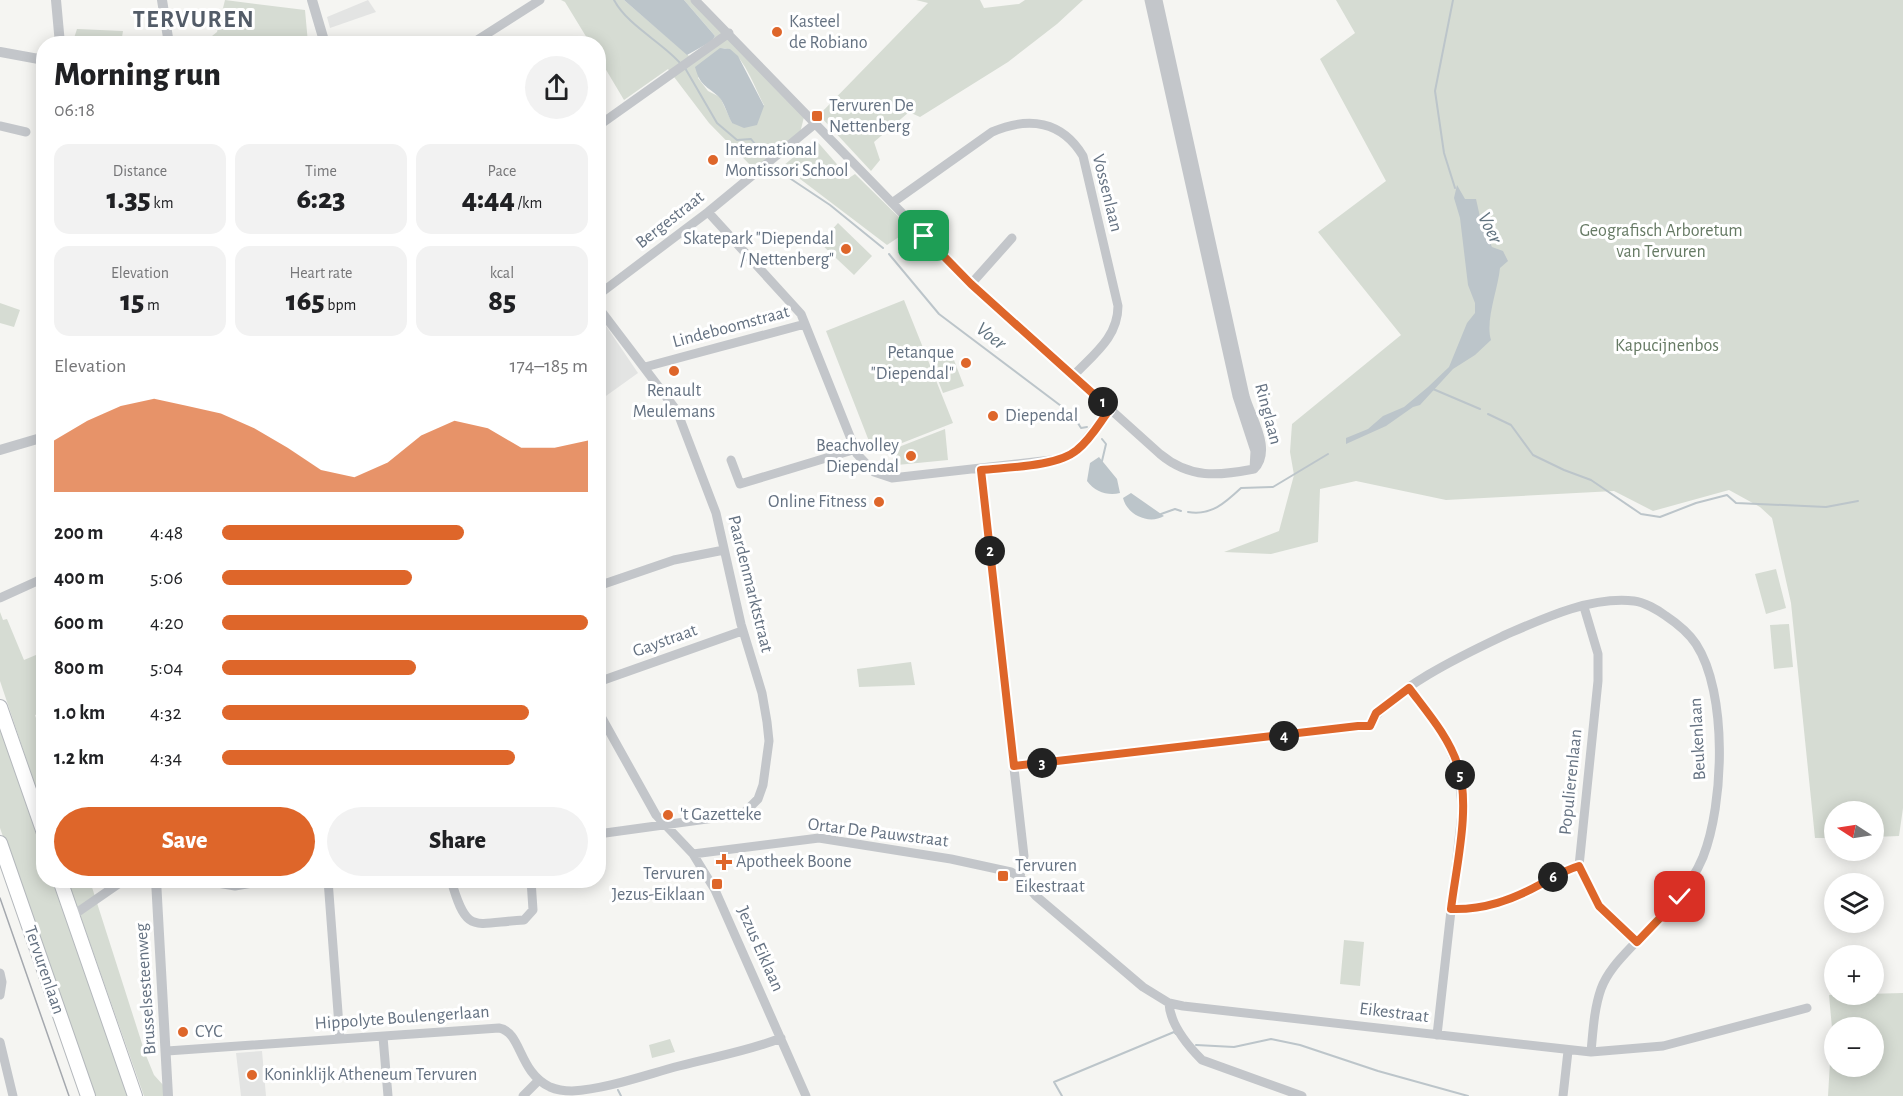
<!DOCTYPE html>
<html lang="en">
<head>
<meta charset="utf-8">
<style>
	:root { --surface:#fff; --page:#f2f2f2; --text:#202124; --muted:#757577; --accent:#de662a }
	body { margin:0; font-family:"Alegreya Sans",sans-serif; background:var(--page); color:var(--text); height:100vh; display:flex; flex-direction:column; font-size:22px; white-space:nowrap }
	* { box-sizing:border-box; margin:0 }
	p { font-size:20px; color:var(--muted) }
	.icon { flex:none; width:33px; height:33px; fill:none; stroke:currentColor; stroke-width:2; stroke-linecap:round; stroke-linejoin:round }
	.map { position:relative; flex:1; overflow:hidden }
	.details { position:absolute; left:36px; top:36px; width:570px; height:852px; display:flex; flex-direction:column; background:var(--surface); border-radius:24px; box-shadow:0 3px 15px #0003 }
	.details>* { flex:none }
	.needle { width:39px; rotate:282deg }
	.controls { position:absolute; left:1824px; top:801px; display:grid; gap:12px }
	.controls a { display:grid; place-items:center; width:60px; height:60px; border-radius:50%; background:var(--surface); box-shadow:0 3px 15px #0003; font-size:30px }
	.pin { position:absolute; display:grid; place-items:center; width:51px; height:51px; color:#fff; margin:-26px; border-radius:12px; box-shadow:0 3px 9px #0006 }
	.km { position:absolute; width:30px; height:30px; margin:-15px; border-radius:50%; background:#222; color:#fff; font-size:16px; line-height:30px; text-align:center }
	.round { display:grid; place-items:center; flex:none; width:63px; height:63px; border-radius:32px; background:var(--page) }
	.summary { display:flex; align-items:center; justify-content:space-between; height:102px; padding:0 18px }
	h1 { font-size:33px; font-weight:800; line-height:45px }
	.metrics { display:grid; grid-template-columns:repeat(3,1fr); gap:9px; height:102px; padding:6px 18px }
	.metrics div { display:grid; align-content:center; border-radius:15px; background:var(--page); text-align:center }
	.metrics b { font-size:30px; font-weight:800 }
	.metrics small { font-size:16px; font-weight:400 }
	.metrics p { font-size:16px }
	.chart { height:168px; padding:12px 18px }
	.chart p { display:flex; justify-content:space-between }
	.chart svg { width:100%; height:108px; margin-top:6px; fill:var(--accent); opacity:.7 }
	.primary-button { display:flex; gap:12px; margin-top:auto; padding:12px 18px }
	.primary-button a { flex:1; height:69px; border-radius:36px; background:var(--accent); color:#fff; font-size:24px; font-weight:800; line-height:69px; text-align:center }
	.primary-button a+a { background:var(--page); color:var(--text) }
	ul { padding:0 18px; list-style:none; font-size:20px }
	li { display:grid; grid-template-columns:96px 72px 1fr; align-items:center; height:45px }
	li i { height:15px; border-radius:8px; background:var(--accent) }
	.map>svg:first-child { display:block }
	.built { fill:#e3e4e3 }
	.green { fill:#d6dcd3; fill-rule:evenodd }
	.water { fill:#bcc5ca }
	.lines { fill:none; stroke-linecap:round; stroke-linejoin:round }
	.stream { stroke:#bcc5ca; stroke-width:2 }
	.primary-casing { stroke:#b4b8bc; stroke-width:16 }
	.minor { stroke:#c3c6ca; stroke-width:9 }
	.tertiary { stroke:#c3c6ca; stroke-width:10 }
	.primary { stroke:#fff; stroke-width:14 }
	.tram { stroke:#a4a8ae; stroke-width:1.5 }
	.route-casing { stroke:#fff; stroke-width:12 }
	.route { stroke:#de662a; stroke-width:8 }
	.poi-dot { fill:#de662a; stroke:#fff; stroke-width:2 }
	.labels { text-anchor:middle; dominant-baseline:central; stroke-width:6; stroke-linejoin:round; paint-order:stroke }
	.poi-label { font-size:18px; fill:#657282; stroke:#fff; text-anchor:start }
	.street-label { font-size:18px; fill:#657282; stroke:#fff }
	.park-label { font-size:18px; fill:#667a64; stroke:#fff }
	.water-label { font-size:20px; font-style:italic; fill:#61737f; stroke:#fff }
	.district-label { font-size:24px; font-weight:bold; letter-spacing:1.5px; fill:#535c68; stroke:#fff }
</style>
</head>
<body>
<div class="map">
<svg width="1903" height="1096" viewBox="0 0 1903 1096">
	<rect width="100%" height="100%" fill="#f5f5f2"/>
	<path class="built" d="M368,0l8,12 -46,16 -3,-11z
		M598,314l40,59 -39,28h-1z
		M262,1051l4,45h-25l-5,-43z"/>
	<path class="green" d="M225,0l80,10 3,33h-101v-3l10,-8z
		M561,0h63l65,56 23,-15 3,-5 -31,-36h8l112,117 -4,16 -46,36 -45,-46 -41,-54 -44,31 -25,-42 -1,-14 -8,-1 -25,-41zM724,48c19,3 31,41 40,57l-32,18 -12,-26 -12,-6 -10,-13 22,-29z
		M916,0h64l4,8 35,-4 6,-4h58l-26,24 -49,38 -88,55 -11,-5 -35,30 6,18 -9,11 -52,-56 109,-112z
		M1336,0h567v808l-4,28 -25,1v-25h-40v26h-19l-24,-235 -19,-85 -12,-11 -31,-17 -76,21 -39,-20 -168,9 -90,-19 -36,8 -2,53 -47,12 -47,-2 55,-21 15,-56 -4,-23 2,-28 109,-89 -83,-103 68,-51 -66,-122 35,-26z
		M77,29l46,2 -2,13 -48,-3z
		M815,139l34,39 6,-4 56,55 -24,16 -104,-79z
		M838,223l34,33 -18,19 -34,-32z
		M904,300l49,123 -79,31 -48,-123z
		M0,303l20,7 -6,17 -14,-4z
		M952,355l12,31 -21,7 -12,-31z
		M945,429l3,31 -51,5 -6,-15z
		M1776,569l10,39 -20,6 -11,-40z
		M0,612l3,8 4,-1 17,41 19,-8v61l-8,2 8,25v69l-43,-128z
		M1789,624l4,43 -19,2 -4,-44z
		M911,662l4,23 -56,2 -2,-18z
		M0,725l43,125 1,30 10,1 75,215h-35l-94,-268z
		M68,881h22l55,172 9,22 19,21h-29z
		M1344,940l20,2 -4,44 -20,-2z
		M1903,993v103h-75l4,-68 -3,-33zM1834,1028h40v38h-40z
		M670,1039l5,13 -23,6 -3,-13z"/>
	<path class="water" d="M624,0h60l31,36 -3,5 -25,14z
		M720,48l10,1 8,7 26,50 -7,19 -13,3 -12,-5c-4,-7 -8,-21 -13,-26 -12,-11 -19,-11 -24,-30z
		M1457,185l8,14h11l6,27 10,21 11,4 5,10 -8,7c-2,21 -15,53 -9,72l-16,15 -22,14 -33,36 -7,2 -27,19 -40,18v-6l22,-9 15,-13 21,-9 24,-20 21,-20 18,-44 8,-10v-10l-7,-18 -8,-67 -6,-20z
		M1099,457l18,22 3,14c-12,3 -25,-1 -33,-12l3,-18z
		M1131,493l33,23c-15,9 -37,-1 -41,-18z"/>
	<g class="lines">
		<path class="stream" d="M614,0c14,26 48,42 67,64
			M1453,0l-18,91 9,62 11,35
			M685,68l32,55 20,17 14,-1 12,15
			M785,175l45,30 53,43
			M889,254l50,60 134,101 8,13 6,-1
			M1433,389l47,20
			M1488,414l23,11 22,30 31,15 27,10 50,34 19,3 36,-14 31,-8 9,8 90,4 32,-6
			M1102,439l4,5 -4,17
			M1188,512c23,4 37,-9 53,-24l32,-1 55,-33
			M1161,514l14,-5 6,2
			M1196,1045l38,2 37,-8 29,6 78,26 90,25
			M618,1090l3,6
			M1062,1096l-8,-14 120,-50 2,2"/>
		<defs>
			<path id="primary" d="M0,707l44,126
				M0,843l88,253
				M60,880l75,216"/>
		</defs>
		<use href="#primary" class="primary-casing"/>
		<path class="minor" d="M695,0l276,284 189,170c30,25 58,22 94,15
			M1149,0l88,396 18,55 -1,18
			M1158,0l87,396c6,22 28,54 9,73
			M471,44l69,-44
			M0,126l26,6
			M598,126l131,-93
			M892,203l100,-71c37,-16 70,-11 91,24l35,150c0,31 -24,48 -44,69
			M708,212l93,102 56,140 17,18 18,6 168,-19 18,-10 32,-40
			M971,284l41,-46
			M598,295l110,-83 108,-89
			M598,307l79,104 39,102 25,111 21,69 5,29 2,19 -6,44 -5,14 -15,15 -145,20
			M645,367l160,-43
			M731,460l9,24 116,-35
			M980,469l44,387 -4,21
			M598,586l76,-26 50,-10
			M0,598l44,-20
			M1584,607l14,47v27l-19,185 20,40 38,36
			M598,682l144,-51
			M1409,688c34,47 52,64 53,125l-25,222
			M598,711l58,104 37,39 22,36 91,206
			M1014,766l344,-40h12c16,-35 97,-73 133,-90 39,-17 87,-40 131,-35 10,1 24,9 32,15 12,8 22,16 30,28 32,49 28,160 7,213 -14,34 -41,60 -67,85 -13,14 -28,28 -35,47 -7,20 -8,42 -10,63
			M693,854l126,-16 132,21 60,13 9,5 16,19 107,91 26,16 14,3 408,46 72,-6 144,-38
			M200,880l35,6 35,-6
			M328,880l12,159
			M451,880c16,56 22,43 73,40l9,-10 -2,-30
			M1451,909c33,1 61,-9 90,-25 13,-7 24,-14 38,-18
			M72,916l52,-36
			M0,973l2,9 -2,13
			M1169,1003c1,21 19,43 33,57l100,36
			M383,1037l5,59
			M0,1042l13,54
			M167,1051l332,-23c23,4 19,44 51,59 7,3 14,4 22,4 35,-2 73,-16 107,-25 34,-9 70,-15 102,-28
			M523,1096l15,-15
			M1563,1096l5,-45"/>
		<path class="tertiary" d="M56,0l4,44
			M162,0l7,44
			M312,0l13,44
			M0,52l44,8
			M0,450l44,-13
			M156,880l12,216"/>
		<use href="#primary" class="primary"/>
		<path class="tram" d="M0,898l69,198"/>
	</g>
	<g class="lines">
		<defs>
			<path id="route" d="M924,236l47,48 139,125c-10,13 -19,30 -33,41 -20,17 -70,17 -96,20l33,296 344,-40h12l6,-13 33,-25c18,24 40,49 49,78 13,41 -2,101 -7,143 33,1 61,-9 90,-25 13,-7 24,-14 38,-18l20,40 38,36 43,-45"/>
		</defs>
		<use href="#route" class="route-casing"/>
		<use href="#route" class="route"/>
	</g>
	<g class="poi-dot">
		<circle cx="777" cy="32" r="6"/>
		<rect x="811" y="110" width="12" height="12" rx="3"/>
		<circle cx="713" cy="160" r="6"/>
		<circle cx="846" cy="249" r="6"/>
		<circle cx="966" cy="363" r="6"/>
		<circle cx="674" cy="371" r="6"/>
		<circle cx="993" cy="416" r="6"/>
		<circle cx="911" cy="456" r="6"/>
		<circle cx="879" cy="502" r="6"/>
		<circle cx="668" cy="815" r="6"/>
		<path d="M721 853h6v6h6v6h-6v6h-6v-6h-6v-6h6z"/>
		<rect x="997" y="870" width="12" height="12" rx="3"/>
		<rect x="711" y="878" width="12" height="12" rx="3"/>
		<circle cx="183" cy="1032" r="6"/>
		<circle cx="252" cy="1075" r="6"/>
	</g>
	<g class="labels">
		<g class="poi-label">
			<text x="789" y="22">Kasteel<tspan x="789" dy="21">de Robiano</tspan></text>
			<text x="829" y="106">Tervuren De<tspan x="829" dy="21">Nettenberg</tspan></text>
			<text x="725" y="150">International<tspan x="725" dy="21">Montissori School</tspan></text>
			<text x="834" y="239" text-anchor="end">Skatepark "Diependal<tspan x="834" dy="21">/ Nettenberg"</tspan></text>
			<text x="954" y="353" text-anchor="end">Petanque<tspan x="954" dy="21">"Diependal"</tspan></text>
			<text x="674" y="391" text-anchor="middle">Renault<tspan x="674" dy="21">Meulemans</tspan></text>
			<text x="1005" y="416">Diependal</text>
			<text x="899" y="446" text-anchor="end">Beachvolley<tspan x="899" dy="21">Diependal</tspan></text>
			<text x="867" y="502" text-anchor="end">Online Fitness</text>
			<text x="680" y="815">'t Gazetteke</text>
			<text x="736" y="862">Apotheek Boone</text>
			<text x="1015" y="866">Tervuren<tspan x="1015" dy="21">Eikestraat</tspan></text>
			<text x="705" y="874" text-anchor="end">Tervuren<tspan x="705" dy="21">Jezus-Eiklaan</tspan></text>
			<text x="195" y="1032">CYC</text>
			<text x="264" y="1075">Koninklijk Atheneum Tervuren</text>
		</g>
		<g class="street-label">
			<text transform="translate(1107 193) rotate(76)">Vossenlaan</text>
			<text transform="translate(670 220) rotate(-38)">Bergestraat</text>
			<text transform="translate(731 327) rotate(-15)">Lindeboomstraat</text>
			<text transform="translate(1268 414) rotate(75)">Ringlaan</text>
			<text transform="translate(750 584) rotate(76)">Paardenmarktstraat</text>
			<text transform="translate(665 641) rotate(-20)">Gaystraat</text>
			<text transform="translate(1698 739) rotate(-93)">Beukenlaan</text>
			<text transform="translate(1571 782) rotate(-84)">Populierenlaan</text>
			<text transform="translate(878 833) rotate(7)">Ortar De Pauwstraat</text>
			<text transform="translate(760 949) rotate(66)">Jezus Eiklaan</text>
			<text transform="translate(44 970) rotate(71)">Tervurenlaan</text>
			<text transform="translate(146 989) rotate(-94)">Brusselsesteenweg</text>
			<text transform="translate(1394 1013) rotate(7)">Eikestraat</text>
			<text transform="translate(402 1018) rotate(-4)">Hippolyte Boulengerlaan</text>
		</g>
		<g class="park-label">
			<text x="1661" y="231">Geografisch Arboretum<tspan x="1661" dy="21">van Tervuren</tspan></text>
			<text x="1667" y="346">Kapucijnenbos</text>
		</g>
		<g class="water-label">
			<text transform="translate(1490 228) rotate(64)">Voer</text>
			<text transform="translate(991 336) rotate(37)">Voer</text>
		</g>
		<g class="district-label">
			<text x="194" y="20">TERVUREN</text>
		</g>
	</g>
</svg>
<div class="controls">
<a><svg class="needle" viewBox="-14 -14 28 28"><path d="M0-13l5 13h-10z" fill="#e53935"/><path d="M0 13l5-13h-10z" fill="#757577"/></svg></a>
<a><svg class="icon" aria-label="layers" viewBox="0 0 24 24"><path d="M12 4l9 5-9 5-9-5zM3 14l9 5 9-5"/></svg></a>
<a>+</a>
<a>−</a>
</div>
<div class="pin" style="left:924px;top:236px;background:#1e9e55"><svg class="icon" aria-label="arrive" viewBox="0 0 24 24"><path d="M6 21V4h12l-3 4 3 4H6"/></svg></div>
<div class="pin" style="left:1680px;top:897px;background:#d93025"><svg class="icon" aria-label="check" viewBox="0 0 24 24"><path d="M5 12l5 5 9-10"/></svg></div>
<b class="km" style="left:1103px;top:402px">1</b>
<b class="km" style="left:990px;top:551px">2</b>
<b class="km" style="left:1042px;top:763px">3</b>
<b class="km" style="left:1284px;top:736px">4</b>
<b class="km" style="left:1460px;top:775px">5</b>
<b class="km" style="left:1553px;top:877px">6</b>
<section class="details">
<div class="summary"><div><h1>Morning run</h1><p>06:18</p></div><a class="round"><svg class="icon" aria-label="share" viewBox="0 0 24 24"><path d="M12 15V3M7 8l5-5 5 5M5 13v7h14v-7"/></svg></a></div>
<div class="metrics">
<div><p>Distance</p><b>1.35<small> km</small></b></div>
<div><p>Time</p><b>6:23</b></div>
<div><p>Pace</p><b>4:44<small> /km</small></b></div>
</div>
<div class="metrics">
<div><p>Elevation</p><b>15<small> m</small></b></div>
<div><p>Heart rate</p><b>165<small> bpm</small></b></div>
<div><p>kcal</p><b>85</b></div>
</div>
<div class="chart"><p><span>Elevation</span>174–185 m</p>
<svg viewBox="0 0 160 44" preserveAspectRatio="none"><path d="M0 44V23L10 15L20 9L30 6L40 9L50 12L60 18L70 26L80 35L90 38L100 32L110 21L120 15L130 18L140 26L150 26L160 23V44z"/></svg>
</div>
<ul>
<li><b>200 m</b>4:48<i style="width:66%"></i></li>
<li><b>400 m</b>5:06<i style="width:52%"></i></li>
<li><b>600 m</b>4:20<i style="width:100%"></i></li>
<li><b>800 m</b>5:04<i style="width:53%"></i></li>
<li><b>1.0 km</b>4:32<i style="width:84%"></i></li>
<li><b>1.2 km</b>4:34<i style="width:80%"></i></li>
</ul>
<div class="primary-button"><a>Save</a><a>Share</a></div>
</section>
</div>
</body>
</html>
